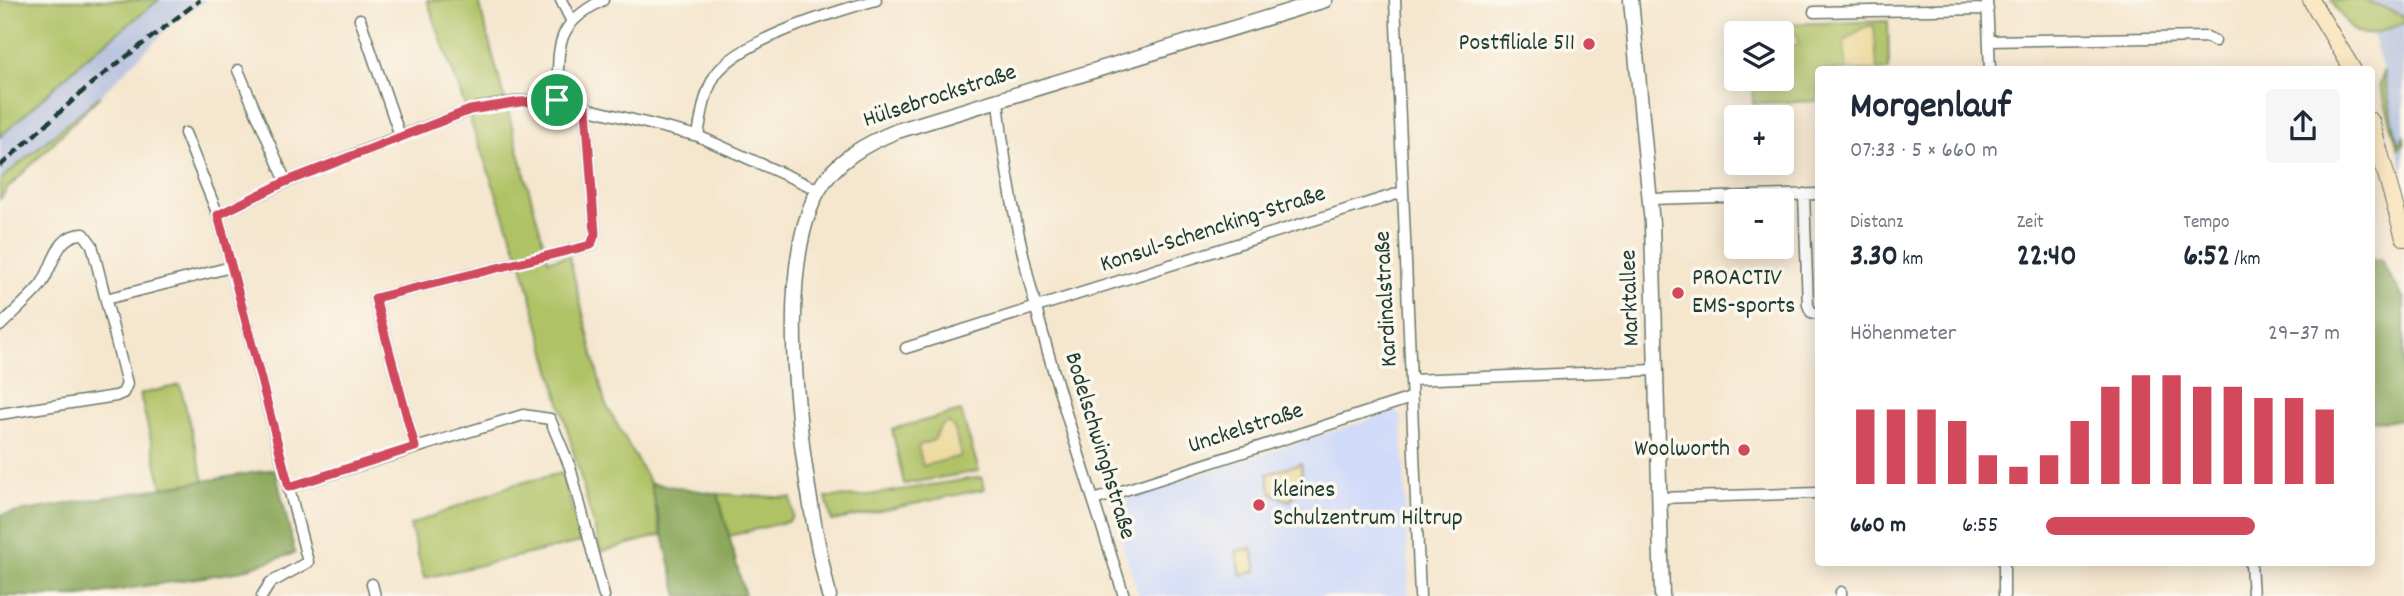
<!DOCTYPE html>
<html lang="de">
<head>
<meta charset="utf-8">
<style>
	:root { --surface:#fff; --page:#f6f6f7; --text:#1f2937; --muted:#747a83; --accent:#d1495b }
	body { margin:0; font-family:Dekko,sans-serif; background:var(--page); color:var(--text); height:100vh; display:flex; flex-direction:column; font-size:26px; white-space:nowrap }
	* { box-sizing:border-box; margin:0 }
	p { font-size:23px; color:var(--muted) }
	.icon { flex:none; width:38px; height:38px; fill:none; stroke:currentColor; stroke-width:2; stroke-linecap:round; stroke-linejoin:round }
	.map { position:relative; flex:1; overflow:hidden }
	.details { position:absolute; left:1815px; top:66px; width:560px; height:500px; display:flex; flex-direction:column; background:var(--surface); border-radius:7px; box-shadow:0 4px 18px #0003 }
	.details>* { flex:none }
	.tools { position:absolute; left:1724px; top:21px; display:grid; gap:14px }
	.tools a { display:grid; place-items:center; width:70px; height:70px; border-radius:7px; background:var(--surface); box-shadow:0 4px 18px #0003; font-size:35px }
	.pin { position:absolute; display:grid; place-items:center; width:60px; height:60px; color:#fff; margin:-30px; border:4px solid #fff; border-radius:50%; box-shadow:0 2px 7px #0007 }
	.round { display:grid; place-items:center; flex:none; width:74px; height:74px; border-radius:7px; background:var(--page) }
	.headline { display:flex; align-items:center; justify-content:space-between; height:119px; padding:0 35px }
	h1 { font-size:38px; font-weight:700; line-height:52px }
	.metrics { display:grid; grid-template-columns:repeat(3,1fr); gap:10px; height:119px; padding:7px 35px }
	.metrics div { display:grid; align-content:center }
	.metrics b { font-size:30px; font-weight:700 }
	.metrics small { font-size:19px; font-weight:400 }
	.metrics p { font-size:19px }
	.chart { height:196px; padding:14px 35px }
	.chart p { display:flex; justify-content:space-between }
	.chart svg { width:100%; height:126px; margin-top:7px; stroke:var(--accent); stroke-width:6 }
	ul { padding:0 35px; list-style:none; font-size:23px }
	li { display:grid; grid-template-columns:112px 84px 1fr; align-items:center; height:52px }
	li i { height:18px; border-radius:9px; background:var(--accent) }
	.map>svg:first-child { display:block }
	.built { fill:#d0daf9 }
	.industrial { fill:#bac4de }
	.green { fill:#b0c266; stroke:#68804d; stroke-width:2 }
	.forest { fill:#8ca85b; stroke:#567248; stroke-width:2 }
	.sand { fill:#eeda9e; stroke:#868c69; stroke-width:2 }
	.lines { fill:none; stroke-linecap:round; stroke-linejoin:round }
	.minor-casing { stroke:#6a786a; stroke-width:13 }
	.tertiary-casing { stroke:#6a786a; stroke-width:17 }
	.secondary-casing { stroke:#6a786a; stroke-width:18 }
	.minor { stroke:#fff; stroke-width:10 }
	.tertiary { stroke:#fff; stroke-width:14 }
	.secondary { stroke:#fae7c3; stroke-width:16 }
	.rail { stroke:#1f3d34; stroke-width:4.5; stroke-dasharray:10 5; stroke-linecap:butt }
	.route-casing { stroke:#fff; stroke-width:14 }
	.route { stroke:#d1495b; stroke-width:9 }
	.poi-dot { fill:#d1495b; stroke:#fbf7ec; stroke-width:2.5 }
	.labels { text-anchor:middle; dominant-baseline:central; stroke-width:7; stroke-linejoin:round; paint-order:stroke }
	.poi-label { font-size:24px; fill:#1f3d34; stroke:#fbf7ec; text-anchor:end }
	.street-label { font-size:24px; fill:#1f3d34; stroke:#fbf7ec }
</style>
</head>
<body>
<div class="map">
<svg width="2404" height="596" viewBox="0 0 2404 596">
	<rect width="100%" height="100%" fill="#fbf7ec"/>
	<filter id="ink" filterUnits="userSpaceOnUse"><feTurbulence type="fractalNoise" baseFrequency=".0143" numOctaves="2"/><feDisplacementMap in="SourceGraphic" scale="14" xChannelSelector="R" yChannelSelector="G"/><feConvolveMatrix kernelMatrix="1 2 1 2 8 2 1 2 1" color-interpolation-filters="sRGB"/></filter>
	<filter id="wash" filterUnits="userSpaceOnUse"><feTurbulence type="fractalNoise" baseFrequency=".00686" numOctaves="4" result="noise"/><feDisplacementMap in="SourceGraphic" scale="28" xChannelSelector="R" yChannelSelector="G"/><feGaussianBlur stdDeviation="1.57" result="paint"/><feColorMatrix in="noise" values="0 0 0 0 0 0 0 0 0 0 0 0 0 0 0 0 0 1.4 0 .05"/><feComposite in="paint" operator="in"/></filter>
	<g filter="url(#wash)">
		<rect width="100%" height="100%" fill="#f5e6ce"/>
		<path class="built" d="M1396,411l6,7 7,178h-270l-28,-88 2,-6z"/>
		<path class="industrial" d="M159,0h47l-32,22 -74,74 -100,84v-43l87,-80z
			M2331,0h73v174l-24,-89 3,-14 -11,-39 -29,-14z"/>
		<path class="green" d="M0,0h159l-72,57 -87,80z
			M427,0h51l70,260 21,-4 36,147 45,80 11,52 -60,17 -78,-284z
			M2331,0h32l41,16v7c-48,18 -46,17 -73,-23z
			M1888,21l1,49h-71v31l-65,2 -1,-24h30v-46h-31l-1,-8z
			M2383,71l15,74 6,-8v8l-6,4 -18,-64z
			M100,96l-92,92 -8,11v-19z
			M180,385l24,96 -42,6 -22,-93z
			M961,411l18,60 -75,13 -12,-55z
			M562,473l19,69 -157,36 -14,-53 102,-40z
			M981,477l4,12 -153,32 -6,-24 37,-1z
			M718,494l73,4 2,18 -4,5 -60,15z"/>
		<path class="forest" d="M2380,259l24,40v121l-33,1v-161z
			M275,469l20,84 -59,19 -156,24h-80v-81z
			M650,483l68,11 27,102h-67z"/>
		<path class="sand" d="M1874,25l3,45h-30l-3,-29 21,-14z
			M1788,28l7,3 4,13 -13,3 -4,-2v-12h-7z
			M948,422l6,6 7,28 -38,10 -5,-20 16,-6 6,-13z
			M1301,463c2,18 0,24 -11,38 -20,-8 -18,-4 -23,-27z
			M1252,548l5,23 -16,4 -5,-24z"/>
	</g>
	<g filter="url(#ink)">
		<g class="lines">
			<defs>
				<path id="minor" d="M561,0l10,20
					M1395,0l25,596
					M1987,0l3,70
					M1814,12l174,-3
					M360,19l40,117
					M1989,41l218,-4 8,4
					M238,70l48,112
					M557,101c3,-54 -6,-74 46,-101
					M998,101c16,171 75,333 126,495
					M185,133l33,82 90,347 -38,21 -8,13
					M698,136c3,-19 7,-46 18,-62 26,-35 118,-62 160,-74
					M1804,194l4,111 3,7 7,2
					M1650,199l168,-5
					M218,215l68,-33 114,-46 77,-28 43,-7h37l141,35 121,54
					M106,299l125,-32
					M0,326c13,-13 28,-26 40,-40 13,-16 15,-53 44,-52l8,11 35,139 -4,9 -7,3 -116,18
					M906,348l497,-156
					M1412,380l243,-10
					M415,447l-40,-149 216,-53 4,-11 -9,-126
					M289,487l234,-72 27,4 20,48 34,129
					M1659,498l159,-5
					M1094,500l317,-102
					M2004,564v32
					M2251,564l2,32
					M372,584l3,12
					M1841,592v4"/>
				<path id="tertiary" d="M1631,0l21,224 10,372
					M829,596c-23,-100 -60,-313 -11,-405 18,-31 47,-47 79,-60l428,-131"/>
				<path id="secondary" d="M2311,0l42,70
					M2371,121l33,117"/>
			</defs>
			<use href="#minor" class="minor-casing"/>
			<use href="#tertiary" class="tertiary-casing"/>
			<use href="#secondary" class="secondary-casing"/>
			<use href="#minor" class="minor"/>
			<use href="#tertiary" class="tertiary"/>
			<use href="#secondary" class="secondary"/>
			<path class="rail" d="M0,166l92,-83 108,-83"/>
		</g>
	</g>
	<g class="lines" filter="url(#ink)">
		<defs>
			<path id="route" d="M557,100l29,8 9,126 -4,11 -216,53 40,149 -126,40 -71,-272 67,-33 185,-72 50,-8z"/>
		</defs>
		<use href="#route" class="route-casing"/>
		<use href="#route" class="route"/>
	</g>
	<g class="poi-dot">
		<circle cx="1589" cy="44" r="7"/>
		<circle cx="1678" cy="293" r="7"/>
		<circle cx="1744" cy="450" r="7"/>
		<circle cx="1259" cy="505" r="7"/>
	</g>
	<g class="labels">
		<g class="poi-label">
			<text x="1575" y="44">Postfiliale 511</text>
			<text x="1692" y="279" text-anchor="start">PROACTIV<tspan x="1692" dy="28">EMS-sports</tspan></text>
			<text x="1730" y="450">Woolworth</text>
			<text x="1273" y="491" text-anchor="start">kleines<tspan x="1273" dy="28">Schulzentrum Hiltrup</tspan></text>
		</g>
		<g class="street-label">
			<text transform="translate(940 97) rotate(-18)">Hülsebrockstraße</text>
			<text transform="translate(1213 230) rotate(-18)">Konsul-Schencking-Straße</text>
			<text transform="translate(1631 298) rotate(-92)">Marktallee</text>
			<text transform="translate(1387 299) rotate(-93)">Kardinalstraße</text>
			<text transform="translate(1246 429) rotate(-18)">Unckelstraße</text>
			<text transform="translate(1099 446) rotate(73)">Bodelschwinghstraße</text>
		</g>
	</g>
</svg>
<div class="tools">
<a><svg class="icon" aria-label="layers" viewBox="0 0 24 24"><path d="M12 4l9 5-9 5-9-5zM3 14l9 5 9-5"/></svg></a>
<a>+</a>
<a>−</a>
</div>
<div class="pin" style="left:557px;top:100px;background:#1e9e55"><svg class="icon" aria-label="arrive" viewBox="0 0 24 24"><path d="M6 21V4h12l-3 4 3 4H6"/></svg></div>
<section class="details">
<div class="headline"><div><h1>Morgenlauf</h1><p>07:33 · 5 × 660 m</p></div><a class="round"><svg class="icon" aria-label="share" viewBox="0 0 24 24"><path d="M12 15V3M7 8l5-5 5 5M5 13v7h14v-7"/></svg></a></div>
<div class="metrics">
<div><p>Distanz</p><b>3.30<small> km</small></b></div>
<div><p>Zeit</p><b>22:40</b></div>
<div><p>Tempo</p><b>6:52<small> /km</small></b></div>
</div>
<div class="chart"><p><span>Höhenmeter</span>29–37 m</p>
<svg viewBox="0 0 160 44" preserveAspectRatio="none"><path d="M5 44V18M15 44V18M25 44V18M35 44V22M45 44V34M55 44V38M65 44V34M75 44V22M85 44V10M95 44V6M105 44V6M115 44V10M125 44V10M135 44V14M145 44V14M155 44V18"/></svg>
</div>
<ul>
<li><b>660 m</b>6:55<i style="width:71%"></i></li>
</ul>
</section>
</div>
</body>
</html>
